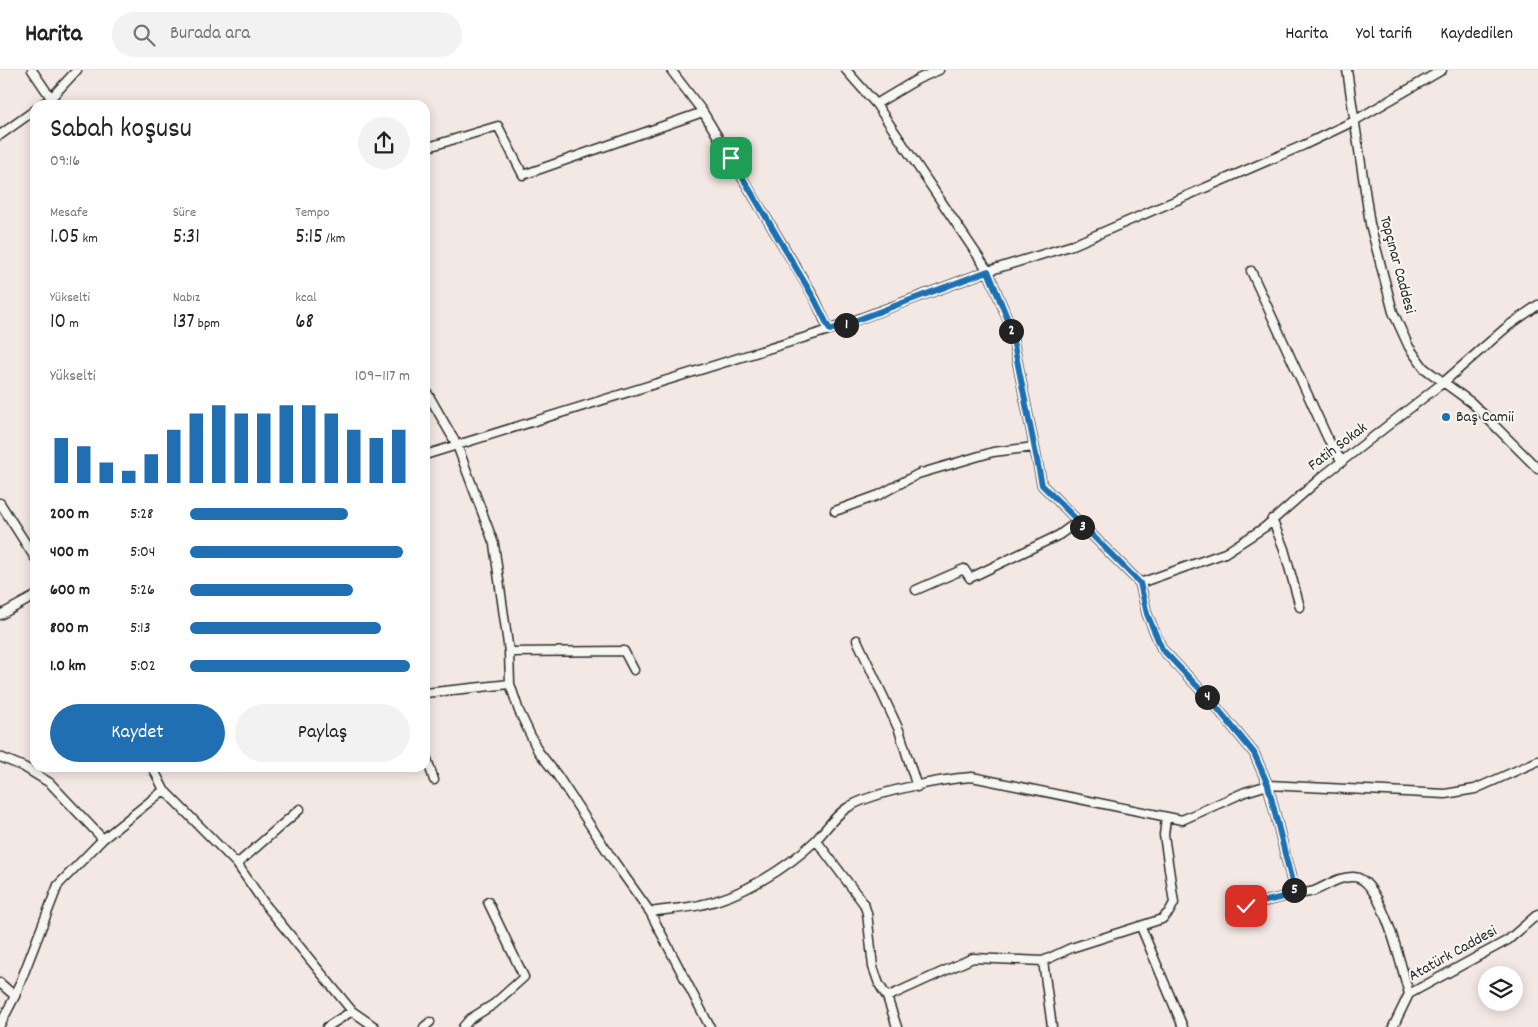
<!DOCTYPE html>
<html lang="tr">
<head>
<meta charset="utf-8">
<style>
	:root { --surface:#fff; --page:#f2f2f2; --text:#222; --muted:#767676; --line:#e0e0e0; --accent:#1f6fb2 }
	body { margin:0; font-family:Dekko,sans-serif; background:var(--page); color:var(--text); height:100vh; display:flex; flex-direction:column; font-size:19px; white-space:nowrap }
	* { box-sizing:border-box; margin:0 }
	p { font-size:16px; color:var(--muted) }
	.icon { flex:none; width:28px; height:28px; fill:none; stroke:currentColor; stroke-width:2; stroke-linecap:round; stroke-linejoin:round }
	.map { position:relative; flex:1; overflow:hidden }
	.panel { position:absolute; left:30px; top:30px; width:400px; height:672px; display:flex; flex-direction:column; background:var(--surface); border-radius:15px; box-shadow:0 2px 12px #0003 }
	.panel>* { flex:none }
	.fabs { position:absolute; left:1478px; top:896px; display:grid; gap:10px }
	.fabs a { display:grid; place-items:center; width:45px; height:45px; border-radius:50%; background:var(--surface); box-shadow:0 2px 12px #0003; font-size:25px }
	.pin { position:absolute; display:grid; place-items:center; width:42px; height:42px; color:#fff; margin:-21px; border-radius:10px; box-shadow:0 2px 8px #0006 }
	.km { position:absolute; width:25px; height:25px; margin:-12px; border-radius:50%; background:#222; color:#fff; font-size:14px; line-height:25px; text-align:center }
	.round { display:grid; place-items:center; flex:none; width:52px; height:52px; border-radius:26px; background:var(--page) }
	.headline { display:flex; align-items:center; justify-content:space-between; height:85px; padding:0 20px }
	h1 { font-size:28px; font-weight:600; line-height:38px }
	.stats { display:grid; grid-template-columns:repeat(3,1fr); gap:8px; height:85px; padding:5px 20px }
	.stats div { display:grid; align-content:center }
	.stats b { font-size:21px; font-weight:600 }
	.stats small { font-size:14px; font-weight:400 }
	.stats p { font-size:14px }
	.chart { height:140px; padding:10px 20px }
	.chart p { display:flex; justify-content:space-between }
	.chart svg { width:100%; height:90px; margin-top:5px; stroke:var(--accent); stroke-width:6 }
	.primary-button { display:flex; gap:10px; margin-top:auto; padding:10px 20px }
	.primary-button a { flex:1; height:58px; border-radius:30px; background:var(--accent); color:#fff; font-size:20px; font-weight:600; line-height:58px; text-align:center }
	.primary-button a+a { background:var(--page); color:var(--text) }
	ul { padding:0 20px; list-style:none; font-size:16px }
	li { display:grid; grid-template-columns:80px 60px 1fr; align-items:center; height:38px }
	li i { height:12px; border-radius:6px; background:var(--accent) }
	header { display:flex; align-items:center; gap:30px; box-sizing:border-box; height:70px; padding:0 25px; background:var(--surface); border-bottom:1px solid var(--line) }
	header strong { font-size:24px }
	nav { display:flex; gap:28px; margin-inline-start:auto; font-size:18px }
	.search { width:350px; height:45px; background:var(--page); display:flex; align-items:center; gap:12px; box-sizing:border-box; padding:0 18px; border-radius:28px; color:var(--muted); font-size:19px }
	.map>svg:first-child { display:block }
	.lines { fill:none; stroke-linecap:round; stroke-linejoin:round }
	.minor-casing { stroke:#2b2b2b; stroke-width:11 }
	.minor { stroke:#f6f6f2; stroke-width:8 }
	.route-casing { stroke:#fff; stroke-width:10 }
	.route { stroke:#1f6fb2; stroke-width:6 }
	.poi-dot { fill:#1f6fb2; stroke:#f6f6f2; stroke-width:2 }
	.labels { text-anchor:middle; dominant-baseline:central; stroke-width:4; stroke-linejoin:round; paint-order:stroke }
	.street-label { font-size:16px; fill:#2b2b2b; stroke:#f6f6f2 }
	.poi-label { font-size:16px; fill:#2b2b2b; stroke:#f6f6f2; text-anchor:start }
</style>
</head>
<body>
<header>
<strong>Harita</strong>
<div class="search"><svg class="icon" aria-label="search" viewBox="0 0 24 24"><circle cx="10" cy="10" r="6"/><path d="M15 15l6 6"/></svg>Burada ara</div>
<nav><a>Harita</a><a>Yol tarifi</a><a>Kaydedilen</a></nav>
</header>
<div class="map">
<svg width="1538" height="957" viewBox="0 0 1538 957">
	<rect width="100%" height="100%" fill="#f4e8e4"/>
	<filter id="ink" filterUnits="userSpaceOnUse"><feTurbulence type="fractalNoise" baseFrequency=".02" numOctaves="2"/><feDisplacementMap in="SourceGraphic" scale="10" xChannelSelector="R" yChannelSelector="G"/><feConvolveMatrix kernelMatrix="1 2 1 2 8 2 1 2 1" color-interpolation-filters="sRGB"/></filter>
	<g filter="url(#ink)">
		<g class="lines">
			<defs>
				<path id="minor" d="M32,0l19,28
					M671,0l32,42 112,187 14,31
					M846,0l30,34 112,167 22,54 32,160 98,98 7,31 15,35 51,54 41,50 14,32 27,109c6,-1 13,-1 19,-3 13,-5 25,-15 40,-14 28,1 48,93 55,117
					M1347,0l23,154 23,88 16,35 15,21 48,35 66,66
					M876,34l42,-25 21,-9
					M41,35l10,-7 26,-28
					M0,65l35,-25
					M425,78l73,-22 25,49 180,-63
					M1251,201l77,168 14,23
					M425,319l32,56 37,99 15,108 1,32 9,27 19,40 19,24 56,85 37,52 60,115
					M425,385l404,-125 159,-59 85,-26 231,-100 50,-24 88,-51
					M0,433l35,55
					M835,441l44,-16 39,-21 75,-22 41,-5
					M1272,449l12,30 16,58
					M1140,513l85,-30 40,-26 58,-51 122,-95 63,-55 30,-21
					M916,520l48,-21 6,9 89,-43 18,-13
					M0,545l35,-19
					M857,570l42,90 18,57
					M509,582l115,-1 10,19
					M425,623l85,-9
					M425,683l9,27
					M0,687l24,10 26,16 53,56
					M153,698l11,22 73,74 27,39 88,108 23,16
					M816,770l48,64 3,9 6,54 6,17 8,13 10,30
					M237,794l63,-55
					M1246,836l49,-12
					M650,842c16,-3 33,-3 50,-7 40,-8 86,-36 115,-64 11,-11 18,-24 32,-33 24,-16 96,-29 125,-31l210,43 63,-28 23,-7 177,9 30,-5 63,-28
					M1141,857l42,100
					M1043,891l9,66
					M0,913l15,13
					M887,927l86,-39 70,3 28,-13 91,-29 7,-7 5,-9 -10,-68 2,-17
					M0,955l15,-29 43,-111 45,-46 61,-49
					M327,957l25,-16
					M424,957l6,-5
					M463,957l7,-8 24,-15 30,-27 -36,-75
					M1393,957l16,-33 99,-54 30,-26"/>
			</defs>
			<use href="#minor" class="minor-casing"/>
			<use href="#minor" class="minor"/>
		</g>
	</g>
	<g class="lines" filter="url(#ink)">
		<defs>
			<path id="route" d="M731,88l84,142 15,30 158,-59 22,54 32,160 98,98 7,31 15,35 51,54 41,50 14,32 27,109 -49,12"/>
		</defs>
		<use href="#route" class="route-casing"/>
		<use href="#route" class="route"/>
	</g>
	<circle class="poi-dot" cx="1446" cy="347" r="5"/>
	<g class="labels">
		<g class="street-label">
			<text transform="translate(1397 195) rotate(75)">Topçınar Caddesi</text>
			<text transform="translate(1338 377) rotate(-37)">Fatih Sokak</text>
			<text transform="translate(1453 884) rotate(-29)">Atatürk Caddesi</text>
		</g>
		<g class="poi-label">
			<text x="1456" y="347">Baş Camii</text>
		</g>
	</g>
</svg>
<div class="fabs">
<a><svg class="icon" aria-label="layers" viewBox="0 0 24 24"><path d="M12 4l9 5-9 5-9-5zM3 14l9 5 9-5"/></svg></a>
</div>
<div class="pin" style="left:731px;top:88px;background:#1e9e55"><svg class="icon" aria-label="arrive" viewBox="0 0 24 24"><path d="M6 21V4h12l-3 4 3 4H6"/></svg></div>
<div class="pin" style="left:1246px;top:836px;background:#d93025"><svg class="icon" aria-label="check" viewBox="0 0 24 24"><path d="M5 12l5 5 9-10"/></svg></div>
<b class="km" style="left:846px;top:255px">1</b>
<b class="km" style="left:1011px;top:261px">2</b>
<b class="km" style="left:1082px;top:457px">3</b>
<b class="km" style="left:1207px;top:627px">4</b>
<b class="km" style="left:1294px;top:820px">5</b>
<section class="panel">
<div class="headline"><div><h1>Sabah koşusu</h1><p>09:16</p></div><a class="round"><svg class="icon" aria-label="share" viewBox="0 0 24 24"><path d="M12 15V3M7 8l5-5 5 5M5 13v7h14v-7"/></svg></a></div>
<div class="stats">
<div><p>Mesafe</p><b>1.05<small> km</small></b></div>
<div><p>Süre</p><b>5:31</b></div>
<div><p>Tempo</p><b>5:15<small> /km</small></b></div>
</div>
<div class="stats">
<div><p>Yükselti</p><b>10<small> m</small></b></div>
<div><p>Nabız</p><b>137<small> bpm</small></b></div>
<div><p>kcal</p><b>68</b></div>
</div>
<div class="chart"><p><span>Yükselti</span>109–117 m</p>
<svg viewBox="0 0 160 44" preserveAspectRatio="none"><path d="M5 44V22M15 44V26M25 44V34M35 44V38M45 44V30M55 44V18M65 44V10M75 44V6M85 44V10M95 44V10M105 44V6M115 44V6M125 44V10M135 44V18M145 44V22M155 44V18"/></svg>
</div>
<ul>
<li><b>200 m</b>5:28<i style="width:72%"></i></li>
<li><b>400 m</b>5:04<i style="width:97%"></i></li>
<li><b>600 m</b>5:26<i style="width:74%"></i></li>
<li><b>800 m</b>5:13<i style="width:87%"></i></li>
<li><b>1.0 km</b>5:02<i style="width:100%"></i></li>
</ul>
<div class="primary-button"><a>Kaydet</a><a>Paylaş</a></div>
</section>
</div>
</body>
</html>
